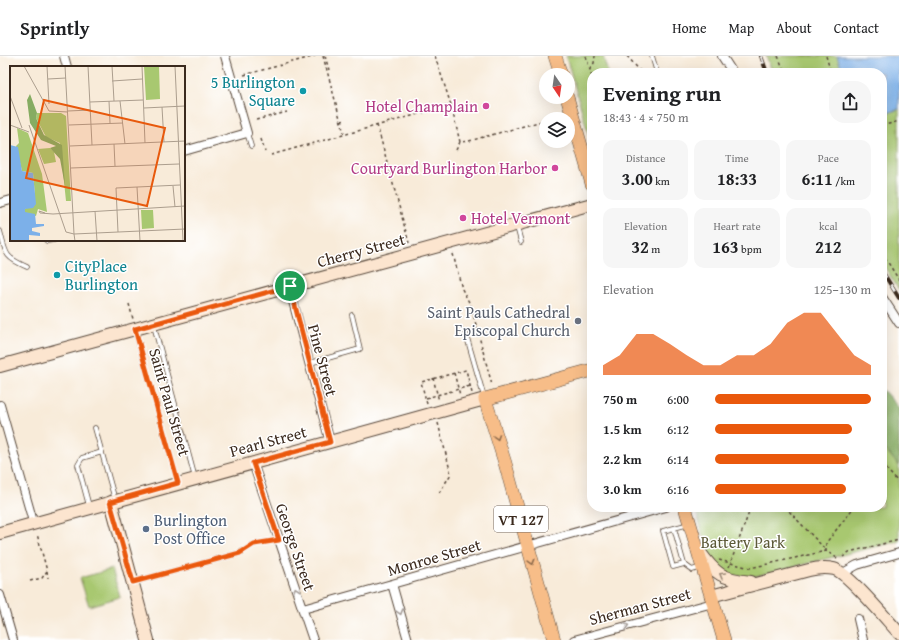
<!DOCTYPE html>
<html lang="en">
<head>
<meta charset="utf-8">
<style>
	:root { --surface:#fff; --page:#f6f6f6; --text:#202124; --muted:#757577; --line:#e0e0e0; --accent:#ea580c }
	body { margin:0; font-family:"Gentium Book Plus",serif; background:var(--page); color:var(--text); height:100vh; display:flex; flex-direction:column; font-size:15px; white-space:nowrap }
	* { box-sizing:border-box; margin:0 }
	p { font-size:13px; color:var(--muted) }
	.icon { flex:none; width:22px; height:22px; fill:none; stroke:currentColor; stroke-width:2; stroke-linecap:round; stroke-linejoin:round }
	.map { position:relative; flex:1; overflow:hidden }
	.details { position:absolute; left:587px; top:12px; width:300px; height:444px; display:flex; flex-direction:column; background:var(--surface); border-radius:16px; box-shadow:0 4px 16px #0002 }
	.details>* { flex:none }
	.needle { width:26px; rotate:167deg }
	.fabs { position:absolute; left:539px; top:12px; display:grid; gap:8px }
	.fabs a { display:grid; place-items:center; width:36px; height:36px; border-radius:50%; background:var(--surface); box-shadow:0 4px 16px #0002; font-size:20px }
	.pin { position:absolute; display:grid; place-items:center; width:34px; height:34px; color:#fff; margin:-17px; border:2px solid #fff; border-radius:50%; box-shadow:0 1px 4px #0007 }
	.round { display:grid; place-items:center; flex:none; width:42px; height:42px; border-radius:16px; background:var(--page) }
	.summary { display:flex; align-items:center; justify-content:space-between; height:68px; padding:0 16px }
	h1 { font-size:22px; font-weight:700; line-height:30px }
	.figures { display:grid; grid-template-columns:repeat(3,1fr); gap:6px; height:68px; padding:4px 16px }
	.figures div { display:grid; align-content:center; border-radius:10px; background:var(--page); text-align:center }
	.figures b { font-size:17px; font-weight:700 }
	.figures small { font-size:11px; font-weight:400 }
	.figures p { font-size:11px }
	.chart { height:112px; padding:8px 16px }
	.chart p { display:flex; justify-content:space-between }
	.chart svg { width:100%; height:72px; margin-top:4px; fill:var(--accent); opacity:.7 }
	ul { padding:0 16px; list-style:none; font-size:13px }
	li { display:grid; grid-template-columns:64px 48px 1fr; align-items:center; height:30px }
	li i { height:10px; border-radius:5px; background:var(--accent) }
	header { display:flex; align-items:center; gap:24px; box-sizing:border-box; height:56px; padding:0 20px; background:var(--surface); border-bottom:1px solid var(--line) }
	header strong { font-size:19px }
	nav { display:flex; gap:22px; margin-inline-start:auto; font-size:14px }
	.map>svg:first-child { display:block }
	.green { fill:#a8c870; stroke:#727947 }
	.forest { fill:#86ac62; stroke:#606b40 }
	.water { fill:#7cb0e9; stroke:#5c6d84 }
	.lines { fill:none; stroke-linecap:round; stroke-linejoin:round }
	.lane-casing { stroke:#57473a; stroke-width:5.5 }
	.street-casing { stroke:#57473a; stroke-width:10 }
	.secondary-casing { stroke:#57473a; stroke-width:14 }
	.primary-casing { stroke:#57473a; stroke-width:14 }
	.path { stroke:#57473a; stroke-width:1.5; stroke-dasharray:3 3; stroke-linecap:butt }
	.lane { stroke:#fff; stroke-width:4 }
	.street { stroke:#fff; stroke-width:8 }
	.secondary { stroke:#fce5cf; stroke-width:12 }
	.primary { stroke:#f7bd88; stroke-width:13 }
	.rail-casing { stroke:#3b2a1e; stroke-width:4 }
	.rail { stroke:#fff; stroke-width:2.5; stroke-dasharray:8; stroke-linecap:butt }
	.oneway { stroke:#906c4e }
	.oneway2 { stroke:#9c8876 }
	.oneway3 { stroke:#a79f9a }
	.route-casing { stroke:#fff; stroke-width:8 }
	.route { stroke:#ea580c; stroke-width:5 }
	.culture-dot { fill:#0f9aa8; stroke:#fff; stroke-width:1.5 }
	.hotel-dot { fill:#d1479c; stroke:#fff; stroke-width:1.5 }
	.worship-dot { fill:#6b7280; stroke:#fff; stroke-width:1.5 }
	.service-dot { fill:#5c6f8a; stroke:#fff; stroke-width:1.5 }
	.labels { text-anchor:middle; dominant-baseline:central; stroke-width:3; stroke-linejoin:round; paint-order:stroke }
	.shield { fill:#fff; stroke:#766a62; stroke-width:1 }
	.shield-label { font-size:15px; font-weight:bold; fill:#3b2a1e }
	.culture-label { font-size:16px; fill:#0d838f; stroke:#fff; text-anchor:end }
	.hotel-label { font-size:16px; fill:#b23c85; stroke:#fff; text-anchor:end }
	.street-label { font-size:16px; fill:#3b2a1e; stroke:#fff }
	.worship-label { font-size:16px; fill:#5b616d; stroke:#fff; text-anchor:end }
	.service-label { font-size:16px; fill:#4e5e75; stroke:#fff; text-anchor:start }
	.park-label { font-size:16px; fill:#5c5937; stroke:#fff }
	.inset-road { fill:none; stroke:#ac9e8e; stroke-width:1 }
	.view { fill:#e8590c; fill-opacity:0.15; stroke:#e8590c; stroke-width:2 }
	.inset-edge { fill:none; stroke:#3b2a1e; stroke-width:2 }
</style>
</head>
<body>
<header>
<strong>Sprintly</strong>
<nav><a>Home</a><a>Map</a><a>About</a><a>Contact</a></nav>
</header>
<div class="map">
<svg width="899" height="584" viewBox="0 0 899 584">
	<rect width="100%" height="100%" fill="#fff"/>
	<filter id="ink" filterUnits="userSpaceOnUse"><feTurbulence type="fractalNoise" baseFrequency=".025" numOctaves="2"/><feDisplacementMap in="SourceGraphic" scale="8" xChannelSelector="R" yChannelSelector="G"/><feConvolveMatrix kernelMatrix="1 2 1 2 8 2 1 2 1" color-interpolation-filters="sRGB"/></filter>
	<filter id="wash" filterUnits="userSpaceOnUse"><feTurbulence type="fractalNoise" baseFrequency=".012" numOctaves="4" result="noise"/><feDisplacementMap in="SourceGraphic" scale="16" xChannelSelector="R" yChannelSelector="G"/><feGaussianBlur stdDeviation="0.9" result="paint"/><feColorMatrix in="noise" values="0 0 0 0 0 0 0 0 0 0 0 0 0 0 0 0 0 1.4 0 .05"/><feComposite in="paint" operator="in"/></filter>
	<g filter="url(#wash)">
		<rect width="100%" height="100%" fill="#f8ebd9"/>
		<path class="green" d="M566,0h37l5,17h-16v74z
			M766,0h71l6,17h-70z
			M899,53v181l-17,-27v-148z
			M882,389l17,21v75l-143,35c-9,1 -29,0 -36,-6 -15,-14 -19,-44 -25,-63h187z
			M112,513l8,28 -31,9 -9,-28z"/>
		<path class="forest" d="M882,333l17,19v58l-17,-21z"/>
		<path class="water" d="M837,0h62v53l-17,6v-42h-39z"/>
	</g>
	<g filter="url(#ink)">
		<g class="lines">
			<defs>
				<path id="lane" d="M652,0l5,17
					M247,77l4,13
					M517,171l4,15
					M0,175c6,23 4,26 27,36
					M46,184l1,1 7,-1
					M154,270l41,152
					M135,274l43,153
					M466,278l18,63
					M310,307l50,-14 -8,-34
					M95,372l20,72
					M89,450l-11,-41 4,-7 20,-6
					M689,468l-26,7 10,36 11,-3 8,6 10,-3
					M674,472l10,36
					M133,526l107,-29 14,-9 25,-4"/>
				<path id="street" d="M64,0l3,11
					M722,0l11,17
					M184,95l63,-18 -22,-77
					M0,147l11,-3
					M289,230l41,156
					M882,241l17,26
					M0,349l32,113
					M253,407l60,177
					M843,517l14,-8 42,-12
					M392,528l16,56
					M0,539l13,45
					M303,553l363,-102
					M858,563l5,21
					M574,584l139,-37"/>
				<path id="secondary" d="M0,310l592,-162
					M111,446l37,138
					M0,477l485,-134
					M699,495c17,24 23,28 52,31
					M711,540l98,-26c8,-2 16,-3 25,-1 13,3 53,51 65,64"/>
				<path id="primary" d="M555,0l6,19
					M567,41l25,87
					M685,451l39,133
					M554,584l-49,-177 -20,-64 107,-29"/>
			</defs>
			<use href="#lane" class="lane-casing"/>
			<use href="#street" class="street-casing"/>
			<use href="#secondary" class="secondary-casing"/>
			<use href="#primary" class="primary-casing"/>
			<path class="path" d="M323,0l21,77
				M325,0l4,14
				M435,0l16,49
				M586,0l6,21
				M627,0l15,17
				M778,0l7,17
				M826,0l5,17
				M590,13l4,-6 1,-7
				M244,19l71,-19
				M550,63l6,-1
				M256,64l31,-8
				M341,65l5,-1
				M377,69l32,118
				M882,70l17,-5
				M261,83l4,13
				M456,94l4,-8 9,-1 77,-21
				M271,99l180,-50 9,37
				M882,197l17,27
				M453,198l9,35 9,17 21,79
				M129,248l4,15
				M454,317l6,22
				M433,322l6,23
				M426,342l44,-12
				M427,348l-6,-22 45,-12 6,23
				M438,367l13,51 -12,19
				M882,408l17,19
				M785,451l40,42
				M843,501l6,-5 50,-12
				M837,502l-11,-7v-8l28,-36
				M719,504l31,8 76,-17
				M729,511l22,-60
				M47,515l1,7
				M30,525l12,-3 5,-7 -10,-37"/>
			<use href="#lane" class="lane"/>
			<use href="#street" class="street"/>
			<use href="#secondary" class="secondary"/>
			<use href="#primary" class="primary"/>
			<defs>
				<path id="rail" d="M761,0l6,17
					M882,215l17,27"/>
			</defs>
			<use href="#rail" class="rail-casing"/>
			<use href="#rail" class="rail"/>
		</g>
		<defs><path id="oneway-chevron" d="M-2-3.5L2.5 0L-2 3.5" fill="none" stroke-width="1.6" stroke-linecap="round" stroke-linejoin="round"/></defs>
		<g class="oneway">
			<use href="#oneway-chevron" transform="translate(497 381) rotate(73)"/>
			<use href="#oneway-chevron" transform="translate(532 506) rotate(74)"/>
		</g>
		<use class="oneway2" href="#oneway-chevron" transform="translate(722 519) rotate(-150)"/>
		<g class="oneway3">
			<use href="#oneway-chevron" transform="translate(296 534) rotate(-109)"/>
			<use href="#oneway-chevron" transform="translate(400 556) rotate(74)"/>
			<use href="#oneway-chevron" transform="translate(626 570) rotate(-15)"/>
		</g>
	</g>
	<g class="lines" filter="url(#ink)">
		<defs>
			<path id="route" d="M290,230l40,156 -77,21 26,77 -25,4 -14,9 -107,29 -23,-80 68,-19 -43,-154z"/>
		</defs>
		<use href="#route" class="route-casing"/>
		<use href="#route" class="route"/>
	</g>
	<g class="culture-dot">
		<circle cx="303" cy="35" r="4"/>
		<circle cx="57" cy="219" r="4"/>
	</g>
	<g class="hotel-dot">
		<circle cx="486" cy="50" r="4"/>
		<circle cx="555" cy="112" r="4"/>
		<circle cx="463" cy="162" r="4"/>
	</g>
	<circle class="worship-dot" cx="578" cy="265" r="4"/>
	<circle class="service-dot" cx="146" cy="473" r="4"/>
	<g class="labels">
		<rect class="shield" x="494" y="450" width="54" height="26" rx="3"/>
		<g class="shield-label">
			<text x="521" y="463">VT 127</text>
		</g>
		<g class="culture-label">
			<text x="295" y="26">5 Burlington<tspan x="295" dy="18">Square</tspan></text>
			<text x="65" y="210" text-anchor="start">CityPlace<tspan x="65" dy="18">Burlington</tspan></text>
		</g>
		<g class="hotel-label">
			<text x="478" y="50">Hotel Champlain</text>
			<text x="547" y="112">Courtyard Burlington Harbor</text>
			<text x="471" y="162" text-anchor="start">Hotel Vermont</text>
		</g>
		<g class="street-label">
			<text transform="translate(361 194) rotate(-15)">Cherry Street</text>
			<text transform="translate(323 304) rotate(75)">Pine Street</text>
			<text transform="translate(170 346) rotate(74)">Saint Paul Street</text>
			<text transform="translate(268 385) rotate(-15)">Pearl Street</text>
			<text transform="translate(296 491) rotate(71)">George Street</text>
			<text transform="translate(434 501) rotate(-16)">Monroe Street</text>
			<text transform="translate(640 550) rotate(-15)">Sherman Street</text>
		</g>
		<g class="worship-label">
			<text x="570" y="256">Saint Pauls Cathedral<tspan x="570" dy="18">Episcopal Church</tspan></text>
		</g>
		<g class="service-label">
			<text x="154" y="464">Burlington<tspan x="154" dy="18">Post Office</tspan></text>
		</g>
		<g class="park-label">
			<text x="743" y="486">Battery Park</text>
		</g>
	</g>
	<g transform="translate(10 10)">
		<rect width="175" height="175" fill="#f8ebd9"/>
		<path d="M134,0h15l1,33 -14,1zM27,47h24l5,3 5,85h-5l-6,-58 -14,-6 -10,-19zM7,62l11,5 14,41 5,38 -9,-3 -2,7 -11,-3v-4l10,-13 -2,-23 -11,-2 -6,-25 3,-3zM40,82l4,4 2,10 -12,2 -6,-15zM131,144h12l1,18 -12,1z" fill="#a8c870"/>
		<path d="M20,28l7,19 -1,5 8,17 18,10 3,41 -5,-27 -10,-11 6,-2 -15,-6 -11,-17 -3,-23z" fill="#86ac62"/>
		<path d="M0,79l8,2 4,24 11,2 3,31 -3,4 -8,1v3l10,2 1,10h8v2l-12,2v3l8,2v3l-11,-1v6h-19z" fill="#7cb0e9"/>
		<path class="inset-road" d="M14,0l25,45 19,1M37,0l2,38M55,0l9,168 111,-5M78,0l4,79M102,0l2,35M132,0l3,77M165,0l8,175M38,13l18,-1M102,15l30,-2M0,30l12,32M99,35l1,22M110,35l5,43M80,36l53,-2M152,41l2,35M134,42l41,-2M58,45l22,-1M0,59l19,7M19,59l37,107 8,2 1,7M59,59l54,-2M104,78l1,22M60,80l115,-5M61,102l108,-4M163,120l2,21M127,121l3,54M85,145l2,30M35,147l-6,-2 1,2 13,1 132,-8M108,166l-2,-44 64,-3"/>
		<path class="view" d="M34,34l121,28 -18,78 -121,-28z"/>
		<rect width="175" height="175" class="inset-edge"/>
	</g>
</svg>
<div class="fabs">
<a><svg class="needle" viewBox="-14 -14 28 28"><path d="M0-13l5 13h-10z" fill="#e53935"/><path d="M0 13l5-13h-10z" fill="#757577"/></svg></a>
<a><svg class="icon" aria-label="layers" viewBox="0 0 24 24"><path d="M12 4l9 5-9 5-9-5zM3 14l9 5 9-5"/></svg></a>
</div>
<div class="pin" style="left:290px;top:230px;background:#1e9e55"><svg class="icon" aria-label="arrive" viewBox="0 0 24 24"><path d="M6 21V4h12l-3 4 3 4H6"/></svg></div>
<section class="details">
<div class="summary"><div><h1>Evening run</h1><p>18:43 · 4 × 750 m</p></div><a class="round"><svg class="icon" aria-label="share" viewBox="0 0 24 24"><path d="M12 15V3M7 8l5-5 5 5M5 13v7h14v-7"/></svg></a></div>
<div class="figures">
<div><p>Distance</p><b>3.00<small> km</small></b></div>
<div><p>Time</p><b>18:33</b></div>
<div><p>Pace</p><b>6:11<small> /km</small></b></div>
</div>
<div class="figures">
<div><p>Elevation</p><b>32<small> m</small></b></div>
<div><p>Heart rate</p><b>163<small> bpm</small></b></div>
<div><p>kcal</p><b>212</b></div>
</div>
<div class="chart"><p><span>Elevation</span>125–130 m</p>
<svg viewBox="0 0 160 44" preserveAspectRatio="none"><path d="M0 44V38L10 32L20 19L30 19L40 25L50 32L60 38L70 38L80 32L90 32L100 25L110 12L120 6L130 6L140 19L150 32L160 38V44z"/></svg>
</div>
<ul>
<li><b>750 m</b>6:00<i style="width:100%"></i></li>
<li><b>1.5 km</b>6:12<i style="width:88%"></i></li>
<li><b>2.2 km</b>6:14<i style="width:86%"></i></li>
<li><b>3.0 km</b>6:16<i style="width:84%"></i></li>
</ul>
</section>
</div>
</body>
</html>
